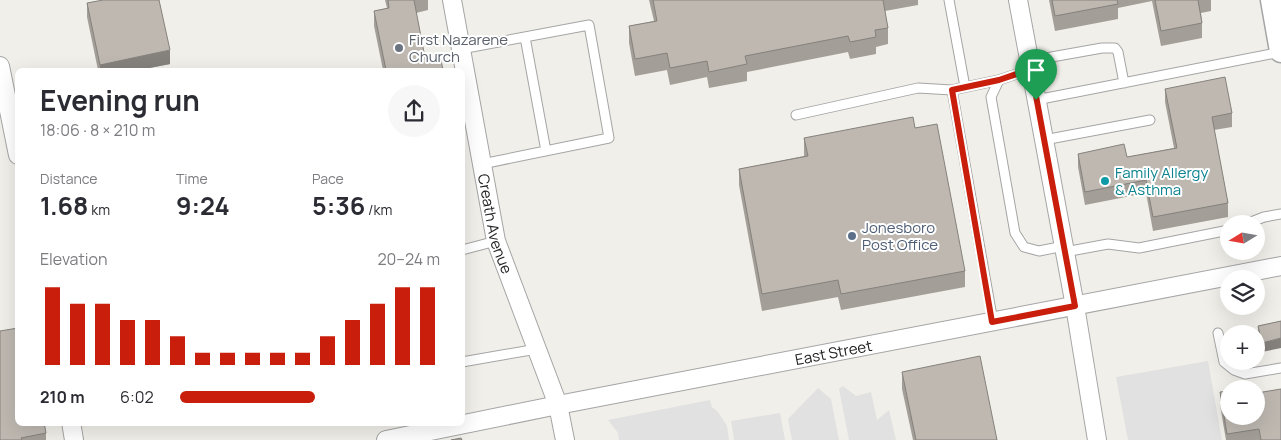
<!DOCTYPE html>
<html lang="en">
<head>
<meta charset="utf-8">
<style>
	:root { --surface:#fff; --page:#f7f7f7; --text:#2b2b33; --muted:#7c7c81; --accent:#c81e0b }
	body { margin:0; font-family:Manrope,sans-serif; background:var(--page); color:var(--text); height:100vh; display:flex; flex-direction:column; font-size:19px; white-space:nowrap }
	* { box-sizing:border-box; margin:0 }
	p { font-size:16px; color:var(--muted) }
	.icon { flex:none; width:28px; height:28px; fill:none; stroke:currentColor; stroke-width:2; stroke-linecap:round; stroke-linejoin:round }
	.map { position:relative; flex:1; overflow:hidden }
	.drawer { position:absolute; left:15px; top:68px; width:450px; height:358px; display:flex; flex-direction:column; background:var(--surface); border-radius:8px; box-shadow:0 5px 20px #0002 }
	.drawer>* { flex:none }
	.needle { width:32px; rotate:259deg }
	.fabs { position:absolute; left:1220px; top:215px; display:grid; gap:10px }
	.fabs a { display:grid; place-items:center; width:45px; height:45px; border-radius:50%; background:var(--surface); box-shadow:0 5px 20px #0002; font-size:25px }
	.pin { position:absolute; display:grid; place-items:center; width:42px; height:42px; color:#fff; margin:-51px -21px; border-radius:50% 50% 50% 0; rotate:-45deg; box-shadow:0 0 5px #0007 }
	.pin .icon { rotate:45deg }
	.round { display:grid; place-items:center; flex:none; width:52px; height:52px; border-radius:26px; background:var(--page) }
	.headline { display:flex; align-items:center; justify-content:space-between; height:85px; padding:0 25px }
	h1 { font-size:28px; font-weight:700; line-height:38px }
	.figures { display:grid; grid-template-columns:repeat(3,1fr); gap:8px; height:85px; padding:5px 25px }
	.figures div { display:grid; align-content:center }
	.figures b { font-size:25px; font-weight:700 }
	.figures small { font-size:14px; font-weight:400 }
	.figures p { font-size:14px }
	.chart { height:140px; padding:10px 25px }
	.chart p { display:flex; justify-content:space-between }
	.chart svg { width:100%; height:90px; margin-top:5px; stroke:var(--accent); stroke-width:6 }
	ul { padding:0 25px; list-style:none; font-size:16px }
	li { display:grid; grid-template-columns:80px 60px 1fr; align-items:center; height:38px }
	li i { height:12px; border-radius:6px; background:var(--accent) }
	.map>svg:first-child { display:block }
	.parking { fill:#e1e1e1 }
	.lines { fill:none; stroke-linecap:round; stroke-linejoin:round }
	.service-casing { stroke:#a5a5a5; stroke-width:11 }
	.minor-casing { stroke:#a5a5a5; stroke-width:20 }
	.tertiary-casing { stroke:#a5a5a5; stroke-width:25 }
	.service { stroke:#fff; stroke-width:9 }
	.minor { stroke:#fff; stroke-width:18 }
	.tertiary { stroke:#fff; stroke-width:22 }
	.wall { fill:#a39e98 }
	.shaded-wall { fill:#85817c }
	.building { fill:#beb8b1; stroke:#85817c }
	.route-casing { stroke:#fff; stroke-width:10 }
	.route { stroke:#c81e0b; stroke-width:6 }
	.worship-dot { fill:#6b7280; stroke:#fff; stroke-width:2 }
	.culture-dot { fill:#0f9aa8; stroke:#fff; stroke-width:2 }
	.service-dot { fill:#5c6f8a; stroke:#fff; stroke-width:2 }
	.labels { text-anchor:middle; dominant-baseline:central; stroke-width:4; stroke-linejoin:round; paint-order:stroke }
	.worship-label { font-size:15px; fill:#5b616d; stroke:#fff; text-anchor:start }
	.culture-label { font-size:15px; fill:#0d838f; stroke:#fff; text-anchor:start }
	.street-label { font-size:15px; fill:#212121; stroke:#fff }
	.service-label { font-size:15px; fill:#4e5e75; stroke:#fff; text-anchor:start }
</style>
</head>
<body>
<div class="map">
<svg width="1281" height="440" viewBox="0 0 1281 440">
	<rect width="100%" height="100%" fill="#f1efe9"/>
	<path class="parking" d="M1208,361l14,79h-94l-12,-63z
		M843,386l13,10 15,-4 6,28 12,-10 7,30h-47l-10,-51z
		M818,388l13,11 8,41h-47l-4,-21z
		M710,400l2,7 6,5 9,14 2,14h-110l-1,-7 -10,-13z
		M780,413l5,27h-51l-3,-19z"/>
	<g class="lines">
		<defs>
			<path id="service" d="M949,0l16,87
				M525,37l21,114
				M461,49l128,-24 20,113 -127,26
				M1029,61l73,-13h13l3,4 6,31
				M1031,69l-32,11 -8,17 24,136 9,14 15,4 25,-5
				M952,90l41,232
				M1036,100l245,-48
				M796,115l122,-27 34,2 47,-10
				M1044,140l106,-20
				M1246,224l18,-7 17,-3
				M462,250l34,-9
				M1065,252l43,-8 31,4 90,-18
				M1218,333l6,29 10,8 11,4 36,-6
				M462,362l75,-13"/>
			<g id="minor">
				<path id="s1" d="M452,0l44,241 62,164 7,35"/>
				<path d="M1018,0l57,306 22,134"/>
				<path d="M0,66l18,89"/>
				<path d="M71,422l3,18"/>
				<path id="s2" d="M386,440l172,-35 723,-139"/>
			</g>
			<path id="tertiary" d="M1272,0l9,51"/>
		</defs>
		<use href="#service" class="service-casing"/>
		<use href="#minor" class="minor-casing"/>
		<use href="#tertiary" class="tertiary-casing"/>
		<use href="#service" class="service"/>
		<use href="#minor" class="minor"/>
		<use href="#tertiary" class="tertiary"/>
	</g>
	<path class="wall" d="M385,0h43v10l-12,3 10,50 17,7h-60l-9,-44v-15l13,-3z
		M649,0h269v5l-33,6 3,17v16l-12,3v7l-26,5 -2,-7 -101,20v9l-38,7 -2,-11 -37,8 -3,-15 -32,6 -6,-33v-17l25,-5z
		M1049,0h162v11l-10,2 1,10v15l-41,8 -9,-45 -34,7v11l-63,12z
		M87,3l83,61 -31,6h-41l-11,-53z
		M1165,89l67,24v14l-18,3 14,73v14l-75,14 -7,-38 -61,12 -7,-38v-13l49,3 47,-9 -9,-46z
		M915,128l50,143v16l-124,23 -3,-13 -76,14 -23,-126v-16l65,-13v-18z
		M1281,321l-19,31 -4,-17v-9z
		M902,372l95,68h-84l-11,-51z
		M1220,392l37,1 24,47h-55l-6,-35z
		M46,433v7h-46z"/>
	<path class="shaded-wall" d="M170,50v14l-31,6h-39v-5z
		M1281,338v10l-19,4v-9z"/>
	<path class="building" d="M103,0h56l11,50 -70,15 -13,-62z
		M388,0h26l12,63 15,-3 2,10h-57l-12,-59 15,-3z
		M653,0h230l5,28 -13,2 1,7 -26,5 -2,-6 -103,20 2,8 -38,8 -2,-11 -37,7 -3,-15 -32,6 -6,-33 28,-5z
		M1052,0h65l1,4 -63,12z
		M1155,0h43l4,23 -41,8z
		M1225,77l7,36 -20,4 16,86 -75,14 -7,-37 -61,12 -7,-38 46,-10 3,13 50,-9 -12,-59z
		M913,117l2,11 22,-4 28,147 -124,23 -3,-14 -76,14 -23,-125 69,-13 -4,-18z
		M1281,321v17l-19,5 -4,-17z
		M18,328v94h26l2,11 -25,5 1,2h-22v-109z
		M980,356l17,84h-81l-14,-68z
		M1256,386l1,7 24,-4v51h-20l-2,-11 -32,5 -7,-42 9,-1v25h27v-27h-14z
		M461,438l1,2h-11z"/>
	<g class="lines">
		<defs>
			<path id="route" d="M1031,69l44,237 -83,16 -40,-232 47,-10z"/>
		</defs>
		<use href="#route" class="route-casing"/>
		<use href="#route" class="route"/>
	</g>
	<circle class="worship-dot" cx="399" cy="48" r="5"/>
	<circle class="culture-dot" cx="1105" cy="181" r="5"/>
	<circle class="service-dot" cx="852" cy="236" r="5"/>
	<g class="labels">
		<g class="worship-label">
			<text x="409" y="39">First Nazarene<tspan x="409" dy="17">Church</tspan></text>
		</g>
		<g class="culture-label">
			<text x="1115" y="172">Family Allergy<tspan x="1115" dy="17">&amp; Asthma</tspan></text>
		</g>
		<g class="street-label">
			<text stroke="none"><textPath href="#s1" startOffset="228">Creath Avenue</textPath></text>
			<text stroke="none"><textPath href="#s2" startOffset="456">East Street</textPath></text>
		</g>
		<g class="service-label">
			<text x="862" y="227">Jonesboro<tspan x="862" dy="17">Post Office</tspan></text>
		</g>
	</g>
</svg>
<div class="fabs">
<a><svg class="needle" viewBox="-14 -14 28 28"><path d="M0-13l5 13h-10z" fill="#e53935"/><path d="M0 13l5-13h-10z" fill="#7c7c81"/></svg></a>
<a><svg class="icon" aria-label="layers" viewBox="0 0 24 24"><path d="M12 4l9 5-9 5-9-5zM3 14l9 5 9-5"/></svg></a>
<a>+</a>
<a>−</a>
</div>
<div class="pin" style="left:1036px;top:100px;background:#1e9e55"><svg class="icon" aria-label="arrive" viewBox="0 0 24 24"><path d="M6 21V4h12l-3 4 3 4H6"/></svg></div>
<section class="drawer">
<div class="headline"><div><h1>Evening run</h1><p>18:06 · 8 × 210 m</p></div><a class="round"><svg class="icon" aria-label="share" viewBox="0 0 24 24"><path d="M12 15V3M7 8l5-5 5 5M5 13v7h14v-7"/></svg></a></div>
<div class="figures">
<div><p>Distance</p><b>1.68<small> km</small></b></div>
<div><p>Time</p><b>9:24</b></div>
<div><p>Pace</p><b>5:36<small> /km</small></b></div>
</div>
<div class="chart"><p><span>Elevation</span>20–24 m</p>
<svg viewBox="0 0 160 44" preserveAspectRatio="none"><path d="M5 44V6M15 44V14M25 44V14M35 44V22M45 44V22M55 44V30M65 44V38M75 44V38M85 44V38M95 44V38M105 44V38M115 44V30M125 44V22M135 44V14M145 44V6M155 44V6"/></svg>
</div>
<ul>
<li><b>210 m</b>6:02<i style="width:52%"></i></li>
</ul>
</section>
</div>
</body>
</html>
